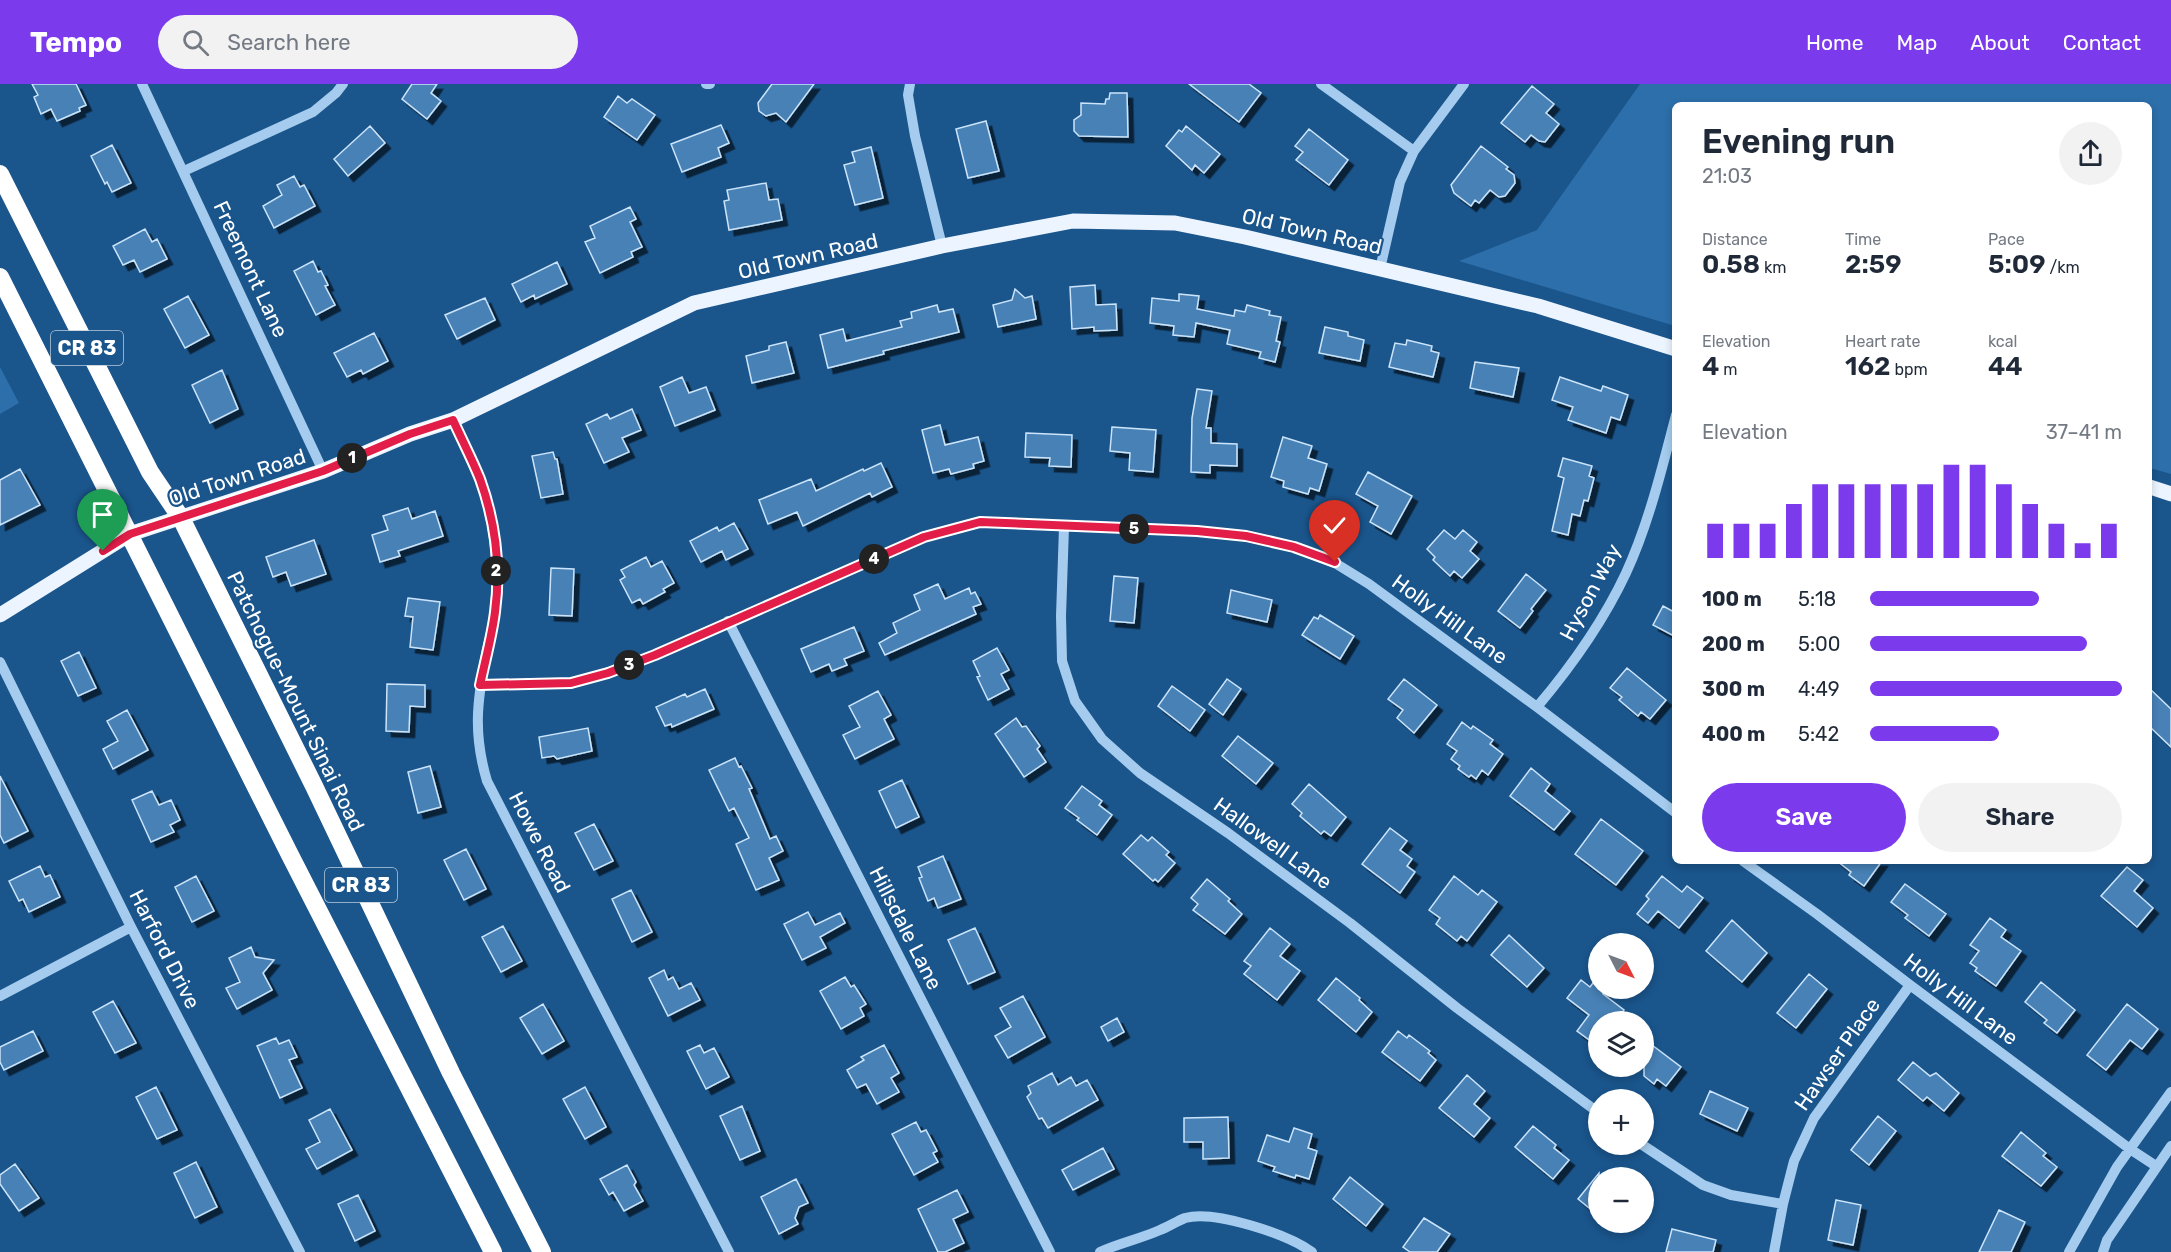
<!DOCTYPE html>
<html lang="en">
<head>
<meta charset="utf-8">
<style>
	:root { --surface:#fff; --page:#f2f2f3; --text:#1f2937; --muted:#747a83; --accent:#7c3aed }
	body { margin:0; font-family:Rubik,sans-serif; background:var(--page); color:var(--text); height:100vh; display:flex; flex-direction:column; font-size:22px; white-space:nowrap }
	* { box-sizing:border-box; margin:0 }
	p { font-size:20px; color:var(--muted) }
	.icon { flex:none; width:33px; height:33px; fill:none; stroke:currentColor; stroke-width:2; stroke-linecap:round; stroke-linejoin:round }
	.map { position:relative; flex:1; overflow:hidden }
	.details { position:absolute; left:1672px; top:18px; width:480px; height:762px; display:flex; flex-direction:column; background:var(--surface); border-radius:9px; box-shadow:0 3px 9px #0003 }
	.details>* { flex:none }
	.needle { width:39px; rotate:132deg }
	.controls { position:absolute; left:1588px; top:849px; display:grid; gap:12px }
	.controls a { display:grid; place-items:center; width:66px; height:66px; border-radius:50%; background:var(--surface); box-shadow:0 3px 9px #0003; font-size:30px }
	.pin { position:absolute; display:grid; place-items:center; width:51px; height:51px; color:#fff; margin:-62px -26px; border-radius:50% 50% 50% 0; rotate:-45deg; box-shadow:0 0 6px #0007 }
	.pin .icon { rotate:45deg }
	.km { position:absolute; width:30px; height:30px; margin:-15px; border-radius:50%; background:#222; color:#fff; font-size:16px; line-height:30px; text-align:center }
	.round { display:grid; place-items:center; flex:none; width:63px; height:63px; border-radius:32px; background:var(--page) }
	.head { display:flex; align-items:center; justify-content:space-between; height:102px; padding:0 30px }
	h1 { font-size:33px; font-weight:600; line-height:45px }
	.figures { display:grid; grid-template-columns:repeat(3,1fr); gap:9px; height:102px; padding:6px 30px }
	.figures div { display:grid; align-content:center }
	.figures b { font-size:26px; font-weight:600 }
	.figures small { font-size:16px; font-weight:400 }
	.figures p { font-size:16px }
	.chart { height:168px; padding:12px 30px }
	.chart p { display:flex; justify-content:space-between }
	.chart svg { width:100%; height:108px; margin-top:6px; stroke:var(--accent); stroke-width:6 }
	.cta { display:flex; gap:12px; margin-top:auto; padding:12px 30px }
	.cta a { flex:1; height:69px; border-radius:36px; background:var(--accent); color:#fff; font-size:24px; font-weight:600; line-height:69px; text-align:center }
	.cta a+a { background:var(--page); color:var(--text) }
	ul { padding:0 30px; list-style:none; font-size:20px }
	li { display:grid; grid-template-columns:96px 72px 1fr; align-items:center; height:45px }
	li i { height:15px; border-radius:8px; background:var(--accent) }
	header { display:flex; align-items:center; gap:36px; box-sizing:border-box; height:84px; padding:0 30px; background:var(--accent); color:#fff }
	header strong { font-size:28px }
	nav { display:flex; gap:33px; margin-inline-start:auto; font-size:21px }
	.search { width:420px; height:54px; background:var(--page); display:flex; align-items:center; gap:15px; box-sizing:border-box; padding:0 21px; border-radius:33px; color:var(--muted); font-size:22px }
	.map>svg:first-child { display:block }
	.green { fill:#2d6faa }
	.building { fill:#4681b6; stroke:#cbe4fa; stroke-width:1.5; filter:url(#shadow) }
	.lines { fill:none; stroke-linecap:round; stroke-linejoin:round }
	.minor { stroke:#a5ccee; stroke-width:10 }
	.major { stroke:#ecf5ff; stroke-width:15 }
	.highway { stroke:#fff; stroke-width:18 }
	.route-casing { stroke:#fff; stroke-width:12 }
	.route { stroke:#e11d48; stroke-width:8 }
	.labels { text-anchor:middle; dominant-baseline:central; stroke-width:4.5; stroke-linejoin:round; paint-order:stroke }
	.shield { fill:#1a558c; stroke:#baccdc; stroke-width:1.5 }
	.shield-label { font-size:20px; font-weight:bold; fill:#fff }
	.street-label { font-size:21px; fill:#fff; stroke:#1a558c }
</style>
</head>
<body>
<header>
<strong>Tempo</strong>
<div class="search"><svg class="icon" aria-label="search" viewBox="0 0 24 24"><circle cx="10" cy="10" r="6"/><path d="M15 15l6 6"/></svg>Search here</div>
<nav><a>Home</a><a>Map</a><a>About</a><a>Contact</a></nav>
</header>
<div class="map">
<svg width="2171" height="1168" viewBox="0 0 2171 1168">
	<defs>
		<filter id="shadow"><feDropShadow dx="5.5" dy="5.5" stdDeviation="0" flood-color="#0009"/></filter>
	</defs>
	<rect width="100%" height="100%" fill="#1a558c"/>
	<path class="green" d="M1640,0h531v390l-21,-6v-363h-474l-1,221 -216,-65 78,-31z
		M0,283l19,36 -19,11z"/>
	<path class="building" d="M32,0h44l10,21 -7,3 1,3 -23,10 -6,-12 -10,5 -7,-17 4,-2z
		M412,0h25l-6,9 10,8 -14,18 -25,-20z
		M772,0h42l-28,38 -10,-9 -10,3 -7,-5 -1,-8z
		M1189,0h60l12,9 -22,29z
		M1532,2l22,18 -8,9 13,11 -14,18 -6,-1 -8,-6 -6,7 -24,-19z
		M1110,9h17l1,44 -49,-1 -5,-5v-11l7,-5v-12l24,1 1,-5h3z
		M618,12l9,7 5,-4 23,16 -18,25 -33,-23z
		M986,37l13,50 -31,7 -12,-49z
		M721,41l8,18 -11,5 3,9 -39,15 -11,-28z
		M370,42l15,17 -37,33 -14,-17z
		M1186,42l34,28 -16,19 -9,-8 -3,5 -26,-24 13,-16 3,2z
		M1309,45l39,31 -19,25 -33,-25 7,-8 -8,-6z
		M112,61l19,38 -19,9 -5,-10 -2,2 -14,-28z
		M1481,62l27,21 -2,2 8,6 1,8 -10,13 -6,1 -9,-7 -11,13 -4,-3 -4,6 -17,-13 -3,-8z
		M871,63l12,51 -28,7 -11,-40 11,-3 -3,-10z
		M294,92l6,11 4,-2 11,21 -41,22 -11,-22 19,-11 -5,-10z
		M766,99l3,17 9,-1 4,21 -53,10 -5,-29 5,-1 -2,-10z
		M630,123l6,12 -6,3 12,25 -11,5 2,5 -33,16 -15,-31 10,-4 -5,-12z
		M145,145l7,13 5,-3 10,20 -27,13 -6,-12 -11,5 -10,-19z
		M313,177l5,11 3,-1 7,14 -3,1 10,19 -19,10 -22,-44z
		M557,178l10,22 -32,15 -1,-4 -13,7 -9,-18z
		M1095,201l1,20 20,-1 1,26 -23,1v-4l-22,2 -2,-42z
		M1015,205l10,9 7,-2 4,23 -38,8 -5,-22 19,-5z
		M1179,210l20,2 -2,13 37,7 1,-6 10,2 2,-7 23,6 -1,4 12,2 -5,24 4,1 -5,20 -16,-4 2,-6 -34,-8 3,-14 -34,-7 -2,14 -21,-2 1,-9 -24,-3 2,-25 27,3z
		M188,212l21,39 -24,13 -21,-39z
		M485,214l10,22 -38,19 -12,-24z
		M937,221l2,7 14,-3 6,23 -76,19 1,3 -56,14 -8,-33 23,-6 3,12 56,-14 -2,-6 12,-3 -1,-6z
		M1325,243l23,5v4l16,4 -4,21 -41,-8z
		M374,249l14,28 -25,13 -2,-4 -14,7 -13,-24z
		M1407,256l25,6 -1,5 8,2 -6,24 -44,-10 6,-24 11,2z
		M786,258l8,31 -42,10 -6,-27 23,-6v-4z
		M1475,278l44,6 -6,29 -43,-9z
		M222,286l16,39 -28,14 -18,-38z
		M682,293l7,16 17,-6 9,23 -40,16 -15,-39z
		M1560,293l41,14 2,-5 25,9 -8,25 -9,-3 -5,16 -38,-13 5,-13 -21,-7z
		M1197,305l15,2 -6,37h5v15l26,1v22l-27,-1v8l-19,-1 1,-54z
		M632,325l9,21 -19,8 7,14 -25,11 -18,-39 21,-10 3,5z
		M940,341l5,20 33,-8 6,24 -11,3 1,4 -23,6 -2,-5 -16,4 -11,-43z
		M1112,343l44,3 -3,42 -24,-2 1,-17 -20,-2z
		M1026,349l46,2 -1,32 -22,-1 1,-8 -25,-1z
		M1283,353l29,9 -4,12 19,6 -8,27 -9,-3 -2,6 -25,-7 1,-6 -13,-4z
		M553,368l2,7h2l6,35 -22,4 -9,-42z
		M1563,374l29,8 -3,10 5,2 -6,23 -4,-1 -4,16 -8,-2 -4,21 -16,-4 12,-53 -6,-2z
		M881,379l11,24 -20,10 -2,-4 -67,33 -6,-14 -29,12 -9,-24 52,-21 5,12 47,-22 1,2z
		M20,385l20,36 -40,20v-45z
		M1368,388l44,24 -21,38 -21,-12 8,-16 -22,-12z
		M408,424l4,11 23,-8 8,25 -45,15 2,5 -20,6 -8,-27 16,-5 -5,-14z
		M734,439l14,26 -22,11 -4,-9 -21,11 -11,-21 27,-14 2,4z
		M1444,446l11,9 8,-9 14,12 -7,9 9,8 -17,19 -8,-7 -4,5 -17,-16 2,-3 -8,-8z
		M314,456l12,34 -35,12 -5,-14 -13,5 -7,-20z
		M646,473l5,10 11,-6 12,22 -11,6 2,3 -22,12 -3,-5 -8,4 -12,-23 5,-3 -4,-7z
		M551,484l23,1 -2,47 -23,-1z
		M1526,490l20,16 -15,19 2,2 -13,17 -22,-17z
		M1114,492l24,2 -4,45 -24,-2z
		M938,500l7,15 24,-11 2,6 4,-2 6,12 -8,3 3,7 -91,41 -6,-12 18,-10 -4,-10 27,-13 -6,-15z
		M1231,506l41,10 -5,22 -40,-9z
		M408,514l32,4 -7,48 -23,-3 3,-30 -8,-1z
		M1663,522l13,7v24l-23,-12z
		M1320,531l34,21 -14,23 -38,-24 12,-18 4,2z
		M854,543l10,24 -20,8 3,6 -15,6 -3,-7 -18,8 -10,-23z
		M997,564l12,22 -8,4 8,15 -21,11 -11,-23 3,-1 -7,-15z
		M79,568l17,36 -18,8 -17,-35z
		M1627,584l39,32 -16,19 -9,-7 -3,4 -19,-16 3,-3 -12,-9z
		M1227,595l14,10 -18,26 -14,-11z
		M1404,595l33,26 -23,28 -17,-15 6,-8 -15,-11z
		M387,600l38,1v22l-15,-1 -1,26 -23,-1z
		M1172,602l33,24 -15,21 -32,-25z
		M705,605l9,20 -42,18 -1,-3 -6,2 -9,-19 29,-13 2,3z
		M2150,605l21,20v38l-21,-20z
		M878,607l13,24 -7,4 10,20 -39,20 -12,-24 17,-8 -11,-21z
		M127,626l21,40 -35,19 -10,-20 15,-8 -11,-20z
		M1016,634l6,9 4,-1 14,20 -3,3 9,13 -22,15 -29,-43z
		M1462,638l9,7 2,-3 20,14 -3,4 13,10 -15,21 -6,-5 -6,9 -5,-4 -2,2 -11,-8 2,-3 -9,-7 6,-8 -10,-7z
		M588,644l4,23 -35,8 -3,-3 -12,2 -3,-21z
		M1238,652l35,27 -17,21 -34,-28z
		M735,674l4,9 2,-1 11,22 -3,1 21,50 6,-3 7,15 -14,7 10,22 -23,10 -20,-46 13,-6 -15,-30 -5,3 -20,-41z
		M430,682l11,41 -23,6 -10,-41z
		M1531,684l19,16 -5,7 25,20 -16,19 -44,-34z
		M0,692l28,55 -24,12 -4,-8z
		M902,696l17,37 -23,11 -17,-37z
		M1309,700l37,33 -15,19 -7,-5 -3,3 -21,-18 2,-3 -10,-9z
		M1082,702l20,15 -3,4 13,10 -15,20 -20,-15 2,-2 -14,-10z
		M152,707l7,14 12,-5 9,20 -10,5 4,7 -23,10 -19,-42z
		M1601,735l42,32 -27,34 -41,-31z
		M594,740l19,37 -19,9 -19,-37z
		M1390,744l17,13 -7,9 12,9 -5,7 8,6 -15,21 -38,-29z
		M1141,751l7,6 4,-4 17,15 -3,3 9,8 -17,19 -3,-3 -2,2 -30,-27z
		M466,765l20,40 -22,11 -20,-40z
		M943,772l18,43 -23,9 -4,-10 -6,3 -9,-23 3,-1 -4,-10z
		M1837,777h45l-18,25 -15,-11 2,-3z
		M40,782l5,11 5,-2 10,22 -31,15 -6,-13 -4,2 -10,-20z
		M2127,783l16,13 -9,11 19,17 -16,19 -36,-31z
		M196,792l18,35 -22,11 -17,-35z
		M1454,792l24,19 4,-5 15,12 -30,39 -6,-5 -4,5 -21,-17 4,-6 -11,-8z
		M1662,792l20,16 5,-6 16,12 -24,30 -21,-17 -10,12 -11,-9 12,-15 -3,-3z
		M1207,795l23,20 -2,2 14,13 -17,20 -32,-24 5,-6 -7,-6z
		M1905,800l41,30 -17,22 -24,-18 3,-3 -17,-13z
		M631,806l21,42 -20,10 -20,-43z
		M808,828l7,13 25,-12 5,10 -25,14 6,11 -24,12 -18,-36z
		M1990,834l16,12 -5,7 20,14 -25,35 -21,-15 2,-3 -7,-5 9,-12 -9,-6z
		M1732,836l35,33 -25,29 -36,-31z
		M503,842l19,35 -21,11 -19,-35z
		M975,844l20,44 -27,12 -20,-44z
		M1270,844l20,16 -10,12 20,15 -23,29 -33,-26 7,-8 -7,-5z
		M1509,851l35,33 -17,19 -36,-32z
		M251,863l4,10 19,3 -11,13 9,17 -35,19 -11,-21 14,-6 -11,-24z
		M664,886l4,10 5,-3 6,12 12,-6 9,17 -32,16 -19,-38z
		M1809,890l18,15 -31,39 -19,-15z
		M845,893l6,10 3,-2 12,19 -6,4 4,8 -23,13 -21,-38z
		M1336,894l24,20 -1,2 13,12 -16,20 -38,-32z
		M1596,895l3,3v6h9l-5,6 21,16 -8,12h-17v25l-22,-16 12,-16 -22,-17 14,-18 9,7z
		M2041,898l34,28 -18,23 -13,-10 3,-3 -22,-18z
		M1023,912l22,41 -37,21 -13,-22 16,-9 -11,-19z
		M113,917l23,42 -21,10 -22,-41z
		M543,920l21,37 -22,13 -22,-36z
		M2127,920l31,25 -16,20 -12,-9 -24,30 -19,-15z
		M1117,934l7,14 -16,9 -7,-14z
		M33,947l10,20 -39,19 -4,-8v-15z
		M1398,947l9,7 2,-3 21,16 -2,2 8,7 -16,21 -38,-29z
		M276,954l3,6 10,-4 8,17 -8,3 13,28 -22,10 -23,-52z
		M1644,955l37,28 -15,19 -9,-7 -3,5 -10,-8z
		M700,961l4,8 10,-5 15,29 -23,12 -19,-38z
		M884,961l15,28 -8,5 8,14 -22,12 -11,-20 -9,4 -10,-18 17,-10 -3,-3z
		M1913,978l17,14 6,-3 23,20 -15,18 -17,-14 -4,4 -25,-21z
		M1052,989l6,12 13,-8 5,9 11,-6 11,20 -50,28 -6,-10 -3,1 -12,-22 4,-4 -3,-7z
		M1467,991l18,16 -11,13 16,14 -16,19 -35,-29z
		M156,1003l21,43 -20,9 -21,-42z
		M585,1003l21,40 -21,12 -22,-40z
		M1710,1007l38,17 -11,23 -37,-17z
		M742,1022l18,45 -20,9 -20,-44z
		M330,1025l22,41 -35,19 -11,-20 14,-7 -11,-22z
		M1878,1032l18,15 -27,34 -18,-15z
		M1228,1033l1,41 -26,1v-17h-19v-24z
		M916,1038l5,10 5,-2 11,21 -4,2 5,9 -24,13 -22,-41z
		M1533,1042l23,19 -2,3 15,12 -16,19 -38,-32z
		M1294,1044l18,6 -4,14 9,3 -8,28 -13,-4 -1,3 -22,-7 2,-4 -17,-6 9,-26 22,7z
		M2021,1048l25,21 -3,3 14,11 -16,19 -39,-30z
		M1103,1064l11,21 -41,21 -11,-20z
		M196,1078l21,45 -22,11 -21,-45z
		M15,1080l24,34 -20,13 -19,-27v-9z
		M627,1081l9,17 -2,3 9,16 -19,10 -11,-19 -4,3 -9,-16z
		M1599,1089v43l-21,-17z
		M1350,1093l33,27 -17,22 -33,-27z
		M796,1095l12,24 -9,4 -4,11 3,6 -19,10 -18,-37z
		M957,1106l11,22 -15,7 11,24 -19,9h-7l-20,-43z
		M358,1111l17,36 -20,10 -17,-37z
		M1836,1116l25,5 -8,40 -25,-5z
		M1999,1126l26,12 -14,30h-32z
		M1424,1134l26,16 -13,18h-27l-7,-5z
		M1672,1145l44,11 -3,12h-47z"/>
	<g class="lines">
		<path class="minor" d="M142,0l181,387
			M706,0h4
			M910,0l-2,11 7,41 27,110
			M1321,0l93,67
			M184,87l129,-59 23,-19 7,-9
			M1380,185l20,-87 14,-31 50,-67
			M453,336c9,19 19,39 26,58 16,42 20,88 16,131 -1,15 -6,31 -9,45 -9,48 -13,80 1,127l242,471
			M1064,443l-3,89 1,45 13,40 27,38 38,34 88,60 122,90 107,85 142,105
			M728,537l322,631
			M0,578l131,265 169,325
			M480,601l91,-2 37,-10 47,-18 269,-118 56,-15 217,9 49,5 48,11 41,16 34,21 168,123 139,106
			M1537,623c33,-39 67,-87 89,-134 23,-50 36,-105 50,-158
			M1743,777l74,53 93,71 220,164 26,17
			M0,912l131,-69
			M1641,1060l62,41 28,10 52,9
			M1100,1168c19,-9 40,-13 60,-22 8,-3 17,-9 25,-12 30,-8 102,16 127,34
			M1774,1168l9,-48 11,-43 20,-43 96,-133
			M2069,1168l48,-85 54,-75
			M2103,1168l4,-12 64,-94"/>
		<path class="major" d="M2150,403l21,7
			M0,531l130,-81 193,-63 87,-37 43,-14 241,-117 248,-57 131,-25 102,2 70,14 293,69 138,43"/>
		<path class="highway" d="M0,90l150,298 31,46 133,268 137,287 91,179
			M0,193l290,578 203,397"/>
	</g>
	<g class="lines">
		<defs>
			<path id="route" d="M103,467l27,-17 193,-63 87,-37 43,-14c9,20 19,39 27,59 15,42 21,89 15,133 -3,24 -10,49 -15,73l91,-2 37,-10 47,-18 269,-118 56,-15 217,9 49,5 48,11 41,15"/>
		</defs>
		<use href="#route" class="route-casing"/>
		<use href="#route" class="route"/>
	</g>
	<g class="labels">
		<g class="shield">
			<rect x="51" y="247" width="72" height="34" rx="4.5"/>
			<rect x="325" y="784" width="72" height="34" rx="4.5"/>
		</g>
		<g class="shield-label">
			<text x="87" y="264">CR 83</text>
			<text x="361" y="801">CR 83</text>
		</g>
		<g class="street-label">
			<text transform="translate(1312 147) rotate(13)">Old Town Road</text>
			<text transform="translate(808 172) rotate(-13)">Old Town Road</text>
			<text transform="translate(251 185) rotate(65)">Freemont Lane</text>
			<text transform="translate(237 393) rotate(-18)">Old Town Road</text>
			<text transform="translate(1590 508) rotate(-62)">Hyson Way</text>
			<text transform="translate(1450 535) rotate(36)">Holly Hill Lane</text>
			<text transform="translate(296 617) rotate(64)">Patchogue-Mount Sinai Road</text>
			<text transform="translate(540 758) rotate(63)">Howe Road</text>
			<text transform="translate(1273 759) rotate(36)">Hallowell Lane</text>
			<text transform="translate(906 844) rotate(63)">Hillsdale Lane</text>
			<text transform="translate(165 865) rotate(63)">Harford Drive</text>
			<text transform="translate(1961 915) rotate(37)">Holly Hill Lane</text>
			<text transform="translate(1837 970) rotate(-55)">Hawser Place</text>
		</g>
	</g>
</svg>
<div class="controls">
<a><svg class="needle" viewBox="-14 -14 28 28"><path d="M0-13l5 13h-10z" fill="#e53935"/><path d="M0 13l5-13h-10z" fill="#747a83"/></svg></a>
<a><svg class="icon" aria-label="layers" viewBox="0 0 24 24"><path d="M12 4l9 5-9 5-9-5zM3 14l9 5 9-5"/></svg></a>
<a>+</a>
<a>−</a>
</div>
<div class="pin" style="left:103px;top:467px;background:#1e9e55"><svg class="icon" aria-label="arrive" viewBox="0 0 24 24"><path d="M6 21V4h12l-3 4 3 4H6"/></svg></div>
<div class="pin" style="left:1335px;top:478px;background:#d93025"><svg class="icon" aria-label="check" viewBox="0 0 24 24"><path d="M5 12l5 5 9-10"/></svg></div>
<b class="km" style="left:352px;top:374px">1</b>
<b class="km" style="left:496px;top:487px">2</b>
<b class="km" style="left:629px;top:581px">3</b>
<b class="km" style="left:874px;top:475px">4</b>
<b class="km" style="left:1134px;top:445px">5</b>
<section class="details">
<div class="head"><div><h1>Evening run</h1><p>21:03</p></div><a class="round"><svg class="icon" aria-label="share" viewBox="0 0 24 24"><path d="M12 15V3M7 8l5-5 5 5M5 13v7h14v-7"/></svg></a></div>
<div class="figures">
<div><p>Distance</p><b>0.58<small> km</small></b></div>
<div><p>Time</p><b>2:59</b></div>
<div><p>Pace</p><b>5:09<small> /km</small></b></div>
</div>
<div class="figures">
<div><p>Elevation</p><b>4<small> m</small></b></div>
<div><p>Heart rate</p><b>162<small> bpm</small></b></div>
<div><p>kcal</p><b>44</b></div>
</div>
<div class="chart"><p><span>Elevation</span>37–41 m</p>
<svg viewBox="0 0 160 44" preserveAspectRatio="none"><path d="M5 44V30M15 44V30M25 44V30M35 44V22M45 44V14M55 44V14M65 44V14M75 44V14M85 44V14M95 44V6M105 44V6M115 44V14M125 44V22M135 44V30M145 44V38M155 44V30"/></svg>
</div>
<ul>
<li><b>100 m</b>5:18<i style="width:67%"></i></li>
<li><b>200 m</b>5:00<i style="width:86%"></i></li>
<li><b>300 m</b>4:49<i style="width:100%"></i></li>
<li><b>400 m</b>5:42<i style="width:51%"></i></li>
</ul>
<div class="cta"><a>Save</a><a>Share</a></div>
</section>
</div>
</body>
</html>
